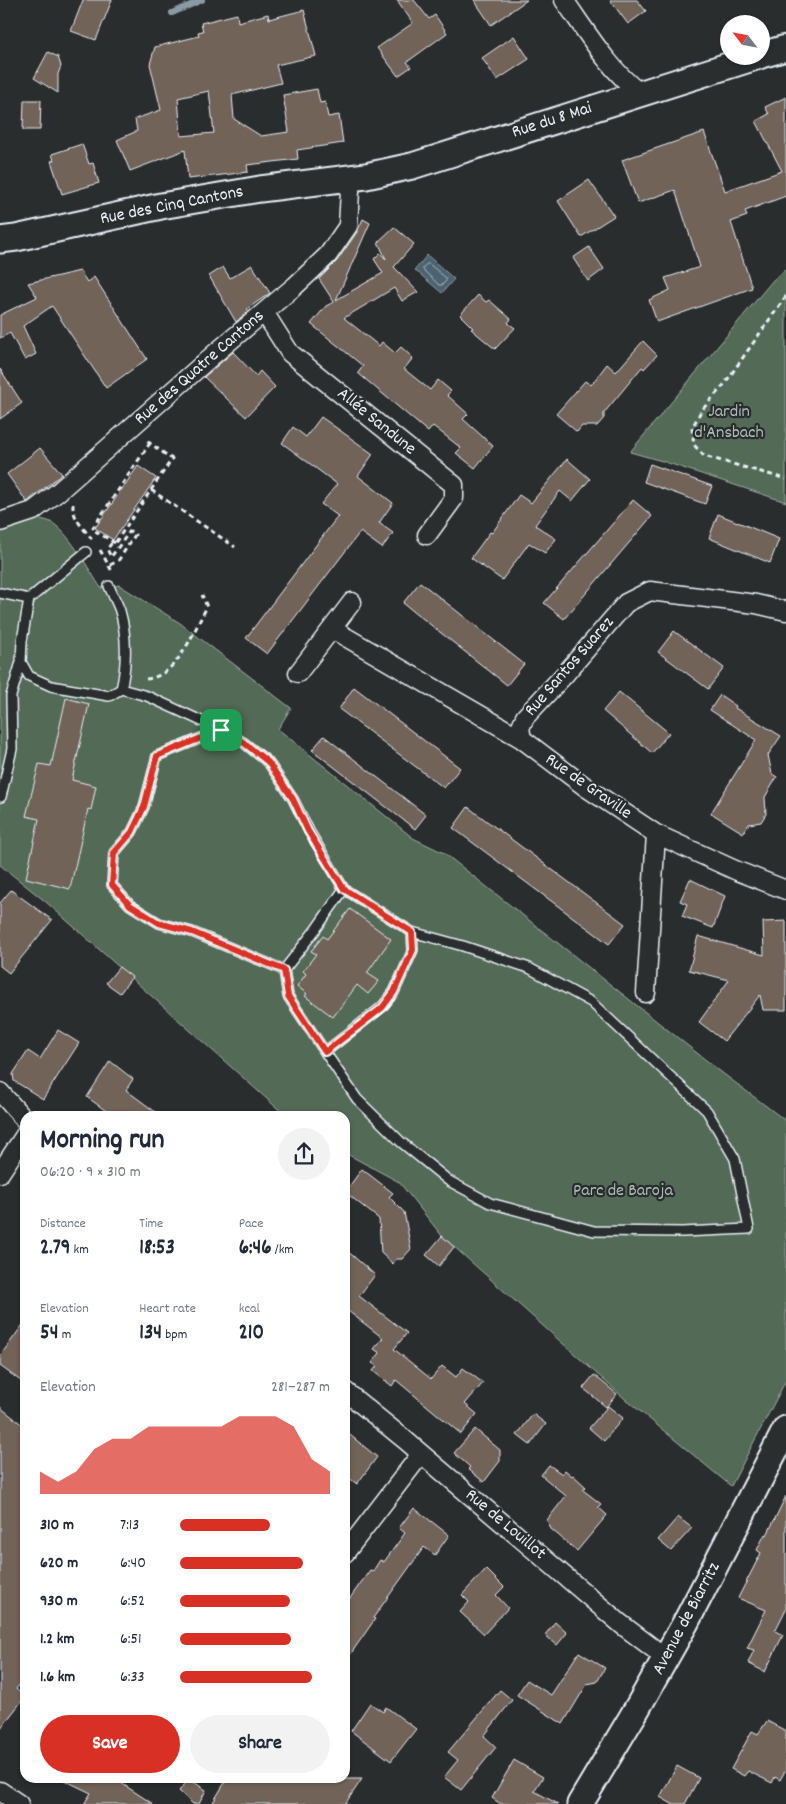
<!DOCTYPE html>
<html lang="en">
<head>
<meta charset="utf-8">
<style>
	:root { --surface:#fff; --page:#f2f2f3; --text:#1f2937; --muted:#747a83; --accent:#d93025 }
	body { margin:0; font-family:Dekko,sans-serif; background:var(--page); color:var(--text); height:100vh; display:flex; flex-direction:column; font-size:19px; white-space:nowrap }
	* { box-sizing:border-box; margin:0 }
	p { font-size:16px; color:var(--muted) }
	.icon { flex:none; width:28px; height:28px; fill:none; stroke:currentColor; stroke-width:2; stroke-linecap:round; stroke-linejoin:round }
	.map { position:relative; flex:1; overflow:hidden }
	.drawer { position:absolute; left:20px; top:1111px; width:330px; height:672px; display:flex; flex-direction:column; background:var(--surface); border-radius:15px; box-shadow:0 1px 4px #0004 }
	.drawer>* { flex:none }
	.needle { width:32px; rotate:302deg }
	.controls { position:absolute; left:720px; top:15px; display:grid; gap:10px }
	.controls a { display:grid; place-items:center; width:50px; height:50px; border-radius:50%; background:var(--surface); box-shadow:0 1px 4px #0004; font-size:25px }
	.pin { position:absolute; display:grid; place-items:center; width:42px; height:42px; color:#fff; margin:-21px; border-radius:10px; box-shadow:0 2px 8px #0006 }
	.round { display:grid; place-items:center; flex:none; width:52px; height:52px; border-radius:26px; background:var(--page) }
	.summary { display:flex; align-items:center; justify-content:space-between; height:85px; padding:0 20px }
	h1 { font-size:28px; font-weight:700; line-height:38px }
	.metrics { display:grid; grid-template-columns:repeat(3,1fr); gap:8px; height:85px; padding:5px 20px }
	.metrics div { display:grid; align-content:center }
	.metrics b { font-size:21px; font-weight:700 }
	.metrics small { font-size:14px; font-weight:400 }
	.metrics p { font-size:14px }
	.chart { height:140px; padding:10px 20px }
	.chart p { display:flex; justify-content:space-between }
	.chart svg { width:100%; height:90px; margin-top:5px; fill:var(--accent); opacity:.7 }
	.button { display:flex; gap:10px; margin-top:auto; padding:10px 20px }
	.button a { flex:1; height:58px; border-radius:30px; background:var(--accent); color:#fff; font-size:20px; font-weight:700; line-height:58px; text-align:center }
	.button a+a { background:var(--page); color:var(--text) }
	ul { padding:0 20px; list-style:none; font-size:16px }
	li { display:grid; grid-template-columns:80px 60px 1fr; align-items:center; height:38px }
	li i { height:12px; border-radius:6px; background:var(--accent) }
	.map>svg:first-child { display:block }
	.green { fill:#536a56; stroke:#9eaea7 }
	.water { fill:#4d6270; stroke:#8b9ba6 }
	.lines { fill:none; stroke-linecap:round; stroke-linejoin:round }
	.shore { stroke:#aab8c2; stroke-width:1 }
	.stream { stroke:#8b9ba6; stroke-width:6 }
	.building { fill:#726359; stroke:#e8f1f8; fill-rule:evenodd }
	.lane-casing { stroke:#e8f1f8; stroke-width:12 }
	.street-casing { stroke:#e8f1f8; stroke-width:21 }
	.secondary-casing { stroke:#e8f1f8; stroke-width:29 }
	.path { stroke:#e8f1f8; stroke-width:3; stroke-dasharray:5 4; stroke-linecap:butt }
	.lane { stroke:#2a2d2e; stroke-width:9 }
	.street { stroke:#2a2d2e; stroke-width:18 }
	.secondary { stroke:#2a2d2e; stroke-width:25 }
	.route-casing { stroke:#fff; stroke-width:10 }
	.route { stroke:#d93025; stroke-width:6 }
	.labels { text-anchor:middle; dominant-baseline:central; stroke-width:4.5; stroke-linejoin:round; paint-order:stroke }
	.street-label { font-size:18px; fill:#e8f1f8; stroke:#2a2d2e }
	.park-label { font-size:18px; fill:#acbbb7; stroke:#2a2d2e }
</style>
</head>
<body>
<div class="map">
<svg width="786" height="1804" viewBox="0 0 786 1804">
	<rect width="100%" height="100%" fill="#2a2d2e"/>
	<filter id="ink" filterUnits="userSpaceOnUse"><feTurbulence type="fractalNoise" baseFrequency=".02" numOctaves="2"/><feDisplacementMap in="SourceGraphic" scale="10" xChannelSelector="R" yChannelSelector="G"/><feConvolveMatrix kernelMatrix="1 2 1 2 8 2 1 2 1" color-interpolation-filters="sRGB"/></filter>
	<g filter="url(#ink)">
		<path class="green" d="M786,269v233l-124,-41 -32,-9 143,-172z
			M31,519c8,0 16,0 23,5 17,12 35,46 47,64l18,-3 61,38 111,85 -13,21 135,109 31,15 277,219 65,49v259l-55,106 -107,-88 -182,-162 -43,-54 -54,-29v-37h-59l-240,-214 -46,-37v-337z"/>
		<path class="water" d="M427,255l27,24 -12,14 -27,-23z"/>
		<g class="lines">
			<path class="shore" d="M427,264h2l17,14v3l-4,4h-3l-16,-15v-2z"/>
			<path class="stream" d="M172,13l30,-13"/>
		</g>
		<path class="building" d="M83,0h29l-16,40 -25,-9z
			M397,0h17l15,19 6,-4 12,18 -40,29 4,5 -13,9 -21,-28 36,-25z
			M474,0h53l-36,25z
			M610,0h27l9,11 -18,13z
			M304,10l12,46 -40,9 5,18 -49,12 2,24 27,17 28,-4 -6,-37 34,-6 3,14 5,-1 3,15 11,-2 4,28 -46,7 1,9 -51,6 1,7 -60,7 -3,-29 -55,21 -13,-31 20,-9 -2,-12 26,-9 -11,-46 5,-17 44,-11 -1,-4 5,-1 -2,-8 36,-9 1,8 30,-8 1,5zM209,91l5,42 -33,3 -3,-38z
			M514,36l15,23 -32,21 -15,-22z
			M48,52l10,5 3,9 -3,8v19l-24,-15z
			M786,97v99l-41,15 2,5 -16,6 21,66 -95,34 -8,-22 21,-10 -5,-12 35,-11 -25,-77 -37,13 -16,-43 82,-28 21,59 57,-20 -26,-50 13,-7 -4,-7z
			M24,100h17l-1,30h-17z
			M82,144l7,20 4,-1 6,20 -37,11 -11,-33 3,-1 -2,-6z
			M589,180l25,36 -33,21 -23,-36z
			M363,219l7,4 -34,77 47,-27 -9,-14 6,-6 6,6 -8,-17 16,-15 20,17 -20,23 24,25 -16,9 -8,-13 -50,30 35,28 3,-4 13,11 6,-6 12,11 -9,11 26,21 8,-10 13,11 -4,4 21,19 -5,5 30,27 -18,22 -19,-15 5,-5 -28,-22 -5,6 -70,-59 5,-7 -52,-42 15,-18 8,-4 -15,-23 18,-18 20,-29z
			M589,247l15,22 -16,12 -15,-23z
			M252,265l18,28 -23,16 2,2 -13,11 -27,-46 14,-9 7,11z
			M80,271l7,11 7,-5 53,82 -41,29 -54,-82 -29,20 13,28 -11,6 -15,-27 -10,5v-23l37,-18 -9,-14z
			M478,295l8,7 3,-2 22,19 -3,4 7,5 -20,21 -24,-20 2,-1 -13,-13z
			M643,341l14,14 -13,14 -2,-2 -38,46v5l-7,8h-15l-5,6 -21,-18 29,-33 6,4 16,-21 9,8z
			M233,352l23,24 4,-5 15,16 -29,30 -42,-40z
			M0,369l22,34 -22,16z
			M321,417l52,37 -15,22 35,27 -14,20 14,10 -11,15 -22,-16 -93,122 -21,-16 92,-122 -17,-12 16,-20 -55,-41 11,-16 13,10z
			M40,448l22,26 -35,28 -20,-28z
			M567,459l23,20 -18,22 -12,-10 -25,34 21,14 -11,14 -16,-10 -27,37 -31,-22 19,-26 2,1 27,-38 12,8z
			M650,464l62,22 -7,18 -61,-22z
			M138,466l18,12 -43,62 -18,-12z
			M633,500l19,16 -88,103 -20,-16z
			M718,514l61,25 -9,24 -61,-25z
			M420,582l104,82 -17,21 -104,-82z
			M674,631l50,37 -16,21 -50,-37z
			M354,687l106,81 -16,20 -105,-79z
			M619,692l50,41 -17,20 -49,-42z
			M720,695l16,11 -1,2 46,28 -13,19 4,19 5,3 -12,20 1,17 -5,8 -12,2 -6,9 -32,-20 45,-73 -46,-30z
			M66,698l23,6 -17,76 24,6 -5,24 -3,-1 -18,80 -44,-11 13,-59 -13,-3 13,-52 12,2z
			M324,736l102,79 -11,14 -103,-79z
			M468,807l157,117 -16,20 -156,-116z
			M690,879l35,17 -12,32 -31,-12 5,-12 -7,-3z
			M11,890l41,30 -43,53 -9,-7v-63z
			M350,909l41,30 -24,34 12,8 -11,13 -11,-9 -24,32 -28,-21 2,-2 -10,-8 9,-12 -3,-3 13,-17 -5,-3 12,-15 4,3z
			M786,921v89h-23l-3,-15 -36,46 -25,-19 30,-42 -40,-10 9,-34 66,19 -1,-33z
			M119,967l13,10 -12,16 -14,-10z
			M58,1030l21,13 -36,56 -29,-18 -1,-7 15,-23 12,8z
			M110,1061l23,18 -7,11 35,26h-48l-26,-19z
			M362,1169l31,24 -4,4 15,15 7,37 -9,10h-6l-3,5 -12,-11 -2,-34 -34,-27z
			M442,1236l12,11 -15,19 -13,-11z
			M345,1249l30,26 -16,21 48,37 -13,16 37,30 11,-13 14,11 7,-9 20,15 -18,21 12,10 -16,20 -65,-54 -4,6 -19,-15 4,-5 -5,-3 8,-10 -6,-4 9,-11 -35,-27 -3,4z
			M25,1322v62l-25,-18v-10z
			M594,1375l23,19 -11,13 -23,-19z
			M608,1406l15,12 -19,23 -15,-13z
			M0,1407l25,20v251l-9,11 9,8 -25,32z
			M533,1414l13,10 -16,21 -13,-10z
			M475,1429l25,21v11l-16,21 -16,-13 2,-2 -16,-14z
			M345,1431l32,26 -20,27 -12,-9z
			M549,1465l13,9 3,-4 7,6 1,-1 13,12 -3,3 18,14 -3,3 9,8 -30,36 -26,-22 -4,-9 19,-24 -25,-21z
			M786,1496v113l-11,22 8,4 -18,37 -17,-9 6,-13 -7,-2 19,-38 -28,-12 23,-45 -4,-3 8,-16 2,1z
			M414,1508l35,27 -14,20 -11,-8 -51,71 2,1 -30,43v-57l25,-35 3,1 7,-11 4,2 21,-29 -6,-5z
			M678,1517l14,11 -21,23 -13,-11z
			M486,1569l18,18 -8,8 12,13 -24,26 -24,-22 9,-10 -7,-7z
			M555,1622l12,11 -10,12 -12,-10z
			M579,1652l26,16 -8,14 -10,2 -24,40 -46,-29 10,-15 24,15z
			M500,1690l12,10 -28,36 12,11 -35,43 -17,-13 14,-17 -10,-8z
			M370,1703l13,9 3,-5 30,22 -25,32 -40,-30z
			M767,1721l19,10v38l-6,11 -5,-3 -3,6 -24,-12 -4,5 -13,-7 21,-38 6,3z
			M514,1760l29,17 -9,14 24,13h-57l-9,-6z
			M677,1766l22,12 -14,26h-13l-12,-7z
			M62,1779h53l38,25h-69l7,-11z
			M189,1779l17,11 -7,14h-6l-14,-13z
			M227,1779h135l-17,25h-133z"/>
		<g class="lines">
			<defs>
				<path id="lane" d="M86,552l-57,47 -7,42 -1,21 8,14 22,10 58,10 12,-7c6,-24 6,-54 -1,-78 -3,-9 -8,-17 -11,-25
					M0,593l29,6
					M121,689l26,7 74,34 22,12 25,20 25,37 16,32 35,58 68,43 1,18 -19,42 -12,15 -57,45 -37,-56 -4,-26
					M221,730l-64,26 -13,51 -12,25 -18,21 -2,32 18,20 29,18 33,9 92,38 32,-41 28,-40
					M1,797l11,-48 -1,-53 10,-34
					M325,1052l32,47 44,43 48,39 41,22 104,28 88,1 67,-3 -14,-70 -28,-48 -116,-109 -62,-34 -66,-22 -51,-14"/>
				<path id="street" d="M564,0c22,31 46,71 76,93
					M264,312l26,41 164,132v13l-27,37
					M0,522l33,-11 25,-19 154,-136 83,-70 33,-31 20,-29 2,-35 -5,-13
					M332,629l190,110 65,49 69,46 79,36 51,20
					M298,673l54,-71
					M522,739l-2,-11 5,-11 41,-44 60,-70 24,-12 106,13 30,7
					M646,993l10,-159
					M0,1092l25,28
					M0,1173l25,-38
					M345,1391l59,48 217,185 45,34
					M345,1553l76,-99
					M0,1791l19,13"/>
				<path id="secondary" d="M761,55l25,-7
					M0,240l16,-2 145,-32 99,-17 106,-13 46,-10 347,-110
					M580,1804l55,-92 51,-90 100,-193"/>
			</defs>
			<use href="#lane" class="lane-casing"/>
			<use href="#street" class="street-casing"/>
			<use href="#secondary" class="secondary-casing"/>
			<path class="path" d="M786,296l-63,90 -22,25 -9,17 2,17 10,11 82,23
				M151,490l84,57
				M73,504c-1,14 11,25 19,35
				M115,543l-23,-14 58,-86
				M100,550l13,23
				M110,565l8,-4 17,-26 -5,-4 -19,26 -4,-8 4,-5 4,-1 57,-84 -28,-20
				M146,679c33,-3 47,-48 61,-72l-5,-12"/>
			<use href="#lane" class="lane"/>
			<use href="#street" class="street"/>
			<use href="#secondary" class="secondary"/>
		</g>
	</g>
	<g class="lines" filter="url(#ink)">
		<defs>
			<path id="route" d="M221,730l22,12 25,20 25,37 15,32 36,58 68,43 1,18 -19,42 -12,16 -57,44 -37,-56 -4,-26 -92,-38 -33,-9 -29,-18 -18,-20 2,-32 18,-21 12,-25 13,-51z"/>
		</defs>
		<use href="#route" class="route-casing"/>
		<use href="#route" class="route"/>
	</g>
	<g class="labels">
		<g class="street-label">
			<text transform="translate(552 121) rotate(-18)">Rue du 8 Mai</text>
			<text transform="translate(172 206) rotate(-11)">Rue des Cinq Cantons</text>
			<text transform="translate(200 368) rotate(-41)">Rue des Quatre Cantons</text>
			<text transform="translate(376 422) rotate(39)">Allée Sandune</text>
			<text transform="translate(570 667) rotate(-49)">Rue Santos Suarez</text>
			<text transform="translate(588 787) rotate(35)">Rue de Graville</text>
			<text transform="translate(505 1525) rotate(40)">Rue de Louillot</text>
			<text transform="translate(687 1619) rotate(-62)">Avenue de Biarritz</text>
		</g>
		<g class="park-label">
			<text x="729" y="412">Jardin<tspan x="729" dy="21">d'Ansbach</tspan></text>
			<text x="623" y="1191">Parc de Baroja</text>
		</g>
	</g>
</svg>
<div class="controls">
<a><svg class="needle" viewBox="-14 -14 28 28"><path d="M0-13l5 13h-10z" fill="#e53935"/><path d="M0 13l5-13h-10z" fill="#747a83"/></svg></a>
</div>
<div class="pin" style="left:221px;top:730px;background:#1e9e55"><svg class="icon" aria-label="arrive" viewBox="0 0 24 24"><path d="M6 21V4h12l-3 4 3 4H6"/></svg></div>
<section class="drawer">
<div class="summary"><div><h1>Morning run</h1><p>06:20 · 9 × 310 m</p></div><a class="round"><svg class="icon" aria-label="share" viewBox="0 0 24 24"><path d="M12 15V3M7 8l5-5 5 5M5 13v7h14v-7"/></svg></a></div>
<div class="metrics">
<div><p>Distance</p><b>2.79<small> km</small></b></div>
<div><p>Time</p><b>18:53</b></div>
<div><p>Pace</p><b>6:46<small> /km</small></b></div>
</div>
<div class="metrics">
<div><p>Elevation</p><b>54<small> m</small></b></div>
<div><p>Heart rate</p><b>134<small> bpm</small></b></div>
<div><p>kcal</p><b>210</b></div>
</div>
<div class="chart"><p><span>Elevation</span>281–287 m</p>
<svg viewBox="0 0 160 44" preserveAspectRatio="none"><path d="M0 44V33L10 38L20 33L30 22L40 17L50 17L60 11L70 11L80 11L90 11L100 11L110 6L120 6L130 6L140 11L150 27L160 33V44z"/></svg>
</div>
<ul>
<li><b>310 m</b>7:13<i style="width:60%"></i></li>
<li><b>620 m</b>6:40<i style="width:82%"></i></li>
<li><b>930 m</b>6:52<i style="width:73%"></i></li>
<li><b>1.2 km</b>6:51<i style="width:74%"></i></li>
<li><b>1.6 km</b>6:33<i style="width:88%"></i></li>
</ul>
<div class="button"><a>Save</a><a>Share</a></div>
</section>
</div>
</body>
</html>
